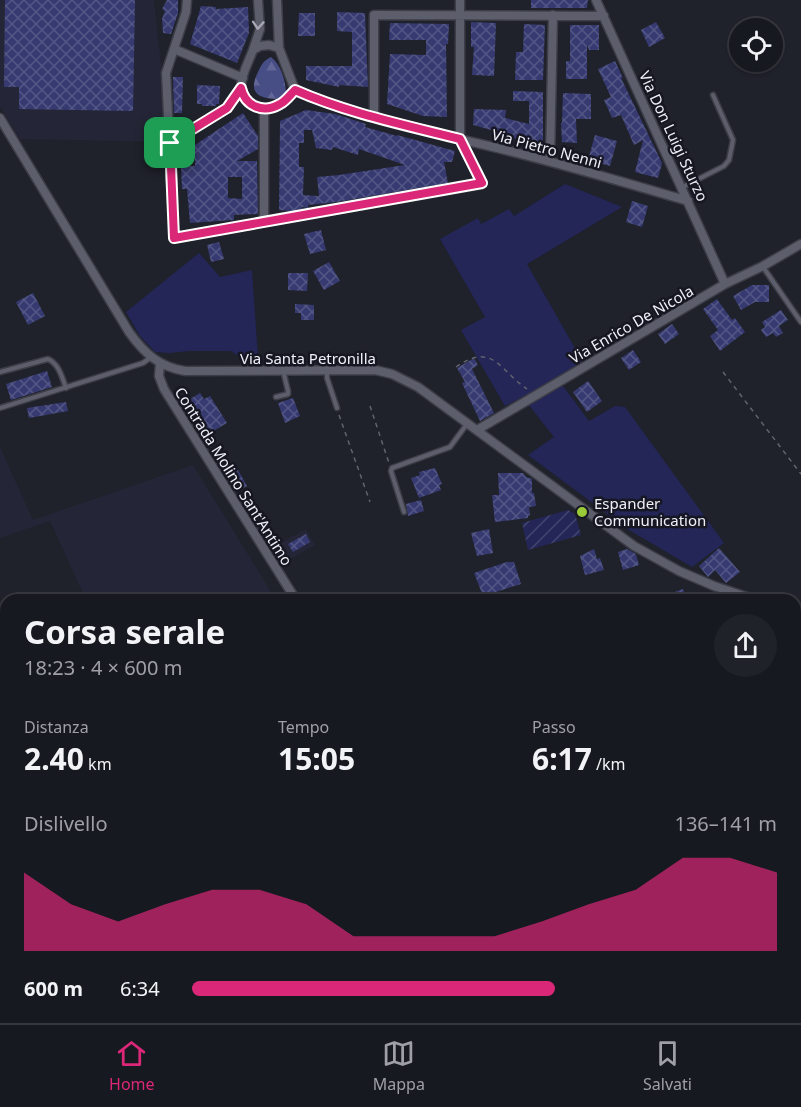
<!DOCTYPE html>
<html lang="it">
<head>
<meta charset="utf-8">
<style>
	:root { --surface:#171920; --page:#202229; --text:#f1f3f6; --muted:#9ea0a5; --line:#36383e; --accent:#db2777 }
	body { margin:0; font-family:"Noto Sans",sans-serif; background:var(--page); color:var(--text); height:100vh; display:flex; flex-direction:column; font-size:22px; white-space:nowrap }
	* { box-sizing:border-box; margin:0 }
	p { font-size:20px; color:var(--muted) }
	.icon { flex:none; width:33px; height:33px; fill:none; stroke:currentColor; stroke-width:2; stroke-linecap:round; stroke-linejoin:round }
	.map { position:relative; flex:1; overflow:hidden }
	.panel { position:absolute; left:0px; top:594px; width:801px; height:429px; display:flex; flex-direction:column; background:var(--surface); border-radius:18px 18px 0 0; box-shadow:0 2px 4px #0004,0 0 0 2px var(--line) }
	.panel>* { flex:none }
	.fabs { position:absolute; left:729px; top:18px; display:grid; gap:12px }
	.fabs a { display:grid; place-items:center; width:54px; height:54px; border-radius:50%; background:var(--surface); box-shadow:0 2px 4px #0004,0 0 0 2px var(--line); font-size:30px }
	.pin { position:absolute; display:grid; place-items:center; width:51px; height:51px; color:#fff; margin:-26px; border-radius:12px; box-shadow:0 3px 9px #0006 }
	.round { display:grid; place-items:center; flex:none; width:63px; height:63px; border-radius:32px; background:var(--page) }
	.summary { display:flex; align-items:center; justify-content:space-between; height:102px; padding:0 24px }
	h1 { font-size:33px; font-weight:700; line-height:45px }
	.stats { display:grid; grid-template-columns:repeat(3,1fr); gap:9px; height:102px; padding:6px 24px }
	.stats div { display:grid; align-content:center }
	.stats b { font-size:30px; font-weight:700 }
	.stats small { font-size:16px; font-weight:400 }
	.stats p { font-size:16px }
	.chart { height:168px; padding:12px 24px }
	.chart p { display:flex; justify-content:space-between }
	.chart svg { width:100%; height:108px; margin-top:6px; fill:var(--accent); opacity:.7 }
	ul { padding:0 24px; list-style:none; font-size:20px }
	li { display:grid; grid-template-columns:96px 72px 1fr; align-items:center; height:45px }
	li i { height:15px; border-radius:8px; background:var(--accent) }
	.tabs { display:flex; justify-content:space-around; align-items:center; height:84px; border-top:2px solid var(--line); background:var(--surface); font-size:16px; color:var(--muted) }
	.tabs a { display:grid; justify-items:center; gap:3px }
	.tabs .selected { color:var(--accent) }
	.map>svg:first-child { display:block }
	.built { fill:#242637 }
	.grass { fill:#232657 }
	.forest { fill:url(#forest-firs) }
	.garden { fill:url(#garden-furrows) }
	.building { fill:url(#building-cross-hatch); fill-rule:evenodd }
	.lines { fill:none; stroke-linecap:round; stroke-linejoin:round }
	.lane-casing { stroke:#3c3d46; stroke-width:7 }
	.street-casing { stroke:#3c3d46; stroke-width:11 }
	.path { stroke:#62646d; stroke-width:1.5; stroke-dasharray:4.5 4.5; stroke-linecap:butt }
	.lane { stroke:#5c5e6b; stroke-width:4 }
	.street { stroke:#5c5e6b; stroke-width:8 }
	.oneway { stroke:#a6a7b2 }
	.route-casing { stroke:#fff; stroke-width:12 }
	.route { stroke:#db2777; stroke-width:8 }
	.poi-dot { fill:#98cb37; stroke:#161722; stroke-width:2 }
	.labels { text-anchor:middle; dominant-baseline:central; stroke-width:5; stroke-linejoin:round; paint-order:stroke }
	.street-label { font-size:15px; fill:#eff0f8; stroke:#161722 }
	.poi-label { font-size:15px; fill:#eff0f8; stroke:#161722; text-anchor:start }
</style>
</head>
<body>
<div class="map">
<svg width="801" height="1023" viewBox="0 0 801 1023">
	<defs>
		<pattern id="forest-firs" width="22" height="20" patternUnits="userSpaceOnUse" patternTransform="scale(1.5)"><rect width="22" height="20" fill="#474d85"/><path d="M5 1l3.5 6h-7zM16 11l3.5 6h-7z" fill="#626797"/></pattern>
		<pattern id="garden-furrows" width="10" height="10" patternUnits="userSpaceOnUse" patternTransform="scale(1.5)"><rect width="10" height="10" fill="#232657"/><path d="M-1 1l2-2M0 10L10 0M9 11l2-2" fill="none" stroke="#434670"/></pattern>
		<pattern id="building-cross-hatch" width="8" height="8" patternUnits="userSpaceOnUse" patternTransform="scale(1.5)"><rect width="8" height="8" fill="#363a70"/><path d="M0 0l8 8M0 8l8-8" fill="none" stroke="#535785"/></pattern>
	</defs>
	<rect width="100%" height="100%" fill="#1f212b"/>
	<path class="built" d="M0,0h154l15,142 -149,-3 -20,-32z
		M0,447l33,73 160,-55 83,135h-190l-36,-79 -50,17z
		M306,529l9,16 -36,21 -11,-16z
		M0,827l6,1v157l-6,3z
		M195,1017h60l2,6h-73z"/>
	<path class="grass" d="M565,184l57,23 -95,57 57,100 -79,42 -44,-76 24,-13 -45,-78 38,-21 3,6 28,-15 5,7z
		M199,253l21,24 32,-7 6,88 -15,1 -12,-8h-42l-19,2 -15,-1 -15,-16 -14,-24z
		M563,386l26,35 26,-15 10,1 99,136 -32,24 -63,-37 -101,-75 26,-18 -26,-33z"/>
	<path class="forest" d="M271,57c10,8 14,22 15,35l-8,7c-21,0 -30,-7 -20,-27 3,-7 6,-12 13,-15z"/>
	<path class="garden" d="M568,510l7,4 6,21 -53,15 -6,-27z"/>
	<path class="building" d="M5,0h130l-2,111 -114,-2v-22h-15z
		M167,0h11v13l-7,21 -8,-1 -1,-14 3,-8 -3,-2z
		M531,0h57l-1,8h-56z
		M201,6l15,1v2l32,-2 1,26 -12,30 -47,-19z
		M337,12l28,1 3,74 -29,-2v2l-33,-7v-14h46v-34l-15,-1z
		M299,13h16v23h-17z
		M471,22l25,1 -2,53 -22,-1 2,-28h-3z
		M656,22l9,16 -16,9 -8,-17z
		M390,23l59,1 -1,20h-2l1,73 -24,-1 -36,-12 3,-50 36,1v-15h-37z
		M524,24l21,1 -2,55h-28l1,-28h7z
		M570,25h29v25h-10l-2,-5v34h-21v-18h4z
		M615,61l8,17h-2l41,85 -4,15 -23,-6 8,-32 -9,5 -13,-30 -9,3 -8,-18 7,-3 -13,-28z
		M173,77h10l-1,36h-8z
		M197,85l23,1 -1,18h-3v2h-14v-2h-5z
		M513,91l30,1v54l-30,-8v-2l-40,-11 1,-16 32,1 -1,8 24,6v-23h-16z
		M563,93l28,1v25h-15l1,24 -15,-1 -1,-19h1z
		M306,110l29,4 31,10 -1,3 32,9v-1l58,16 -3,11h-8l4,21 -111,19 -29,3v3l-6,-1v2l-10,2 -13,-1 1,-89zM304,130h8l4,18 16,2 1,-3 25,8 1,-6 46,16 -66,10 -22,2 2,19 -16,-1 1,-28h-5v-24h5z
		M243,113l15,23v13l-21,12h20l1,53 -24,1v5l-44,3 -3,-34h-5l-1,-23h14v-21zM228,177h14v22l-14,-1z
		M595,135l22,6 -7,25 -22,-6z
		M632,201l16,5 -6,21 -16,-5z
		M321,230l5,20 -16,4 -6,-20z
		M219,242l5,17 -13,3 -4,-17z
		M329,262l11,19 -16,9 -11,-19z
		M288,273h20l-1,18 -19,-1z
		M752,285h17v17h-14l-14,8 -8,-14z
		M33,293l12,23 -17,9 -12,-23z
		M717,299l15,21 3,-2 10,14 -25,19 -10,-15 8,-6 -15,-21z
		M295,304l19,1v15h-13v-7h-6z
		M781,310l7,10 -9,6 4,7 -7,4 -3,-4 -7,4 -5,-7 4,-3 -3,-5z
		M672,324l7,10 -14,10 -7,-10z
		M633,350l8,12 -12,8 -8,-12z
		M474,358l4,7 -6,4 22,44 -14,8 -18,-38 3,-1 -8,-14z
		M47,371l5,16 -41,13 -5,-16z
		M588,381l14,20 -15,11 -14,-20z
		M200,393l4,6 6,-3 17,27 -22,13 -20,-34z
		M293,398l7,18 -15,7 -7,-20z
		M66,402l2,9 -39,7 -2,-10z
		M435,468l7,16 -3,1 2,5 -22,8 -8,-20 9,-3 -1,-3z
		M238,470l9,16 -11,6 -10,-15z
		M498,473h25l3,4 6,2v14h2l2,13 -7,1 1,8 -2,1v2l-33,4 -3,-27h7z
		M421,500l3,11 -16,5 -2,-12z
		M489,529l4,24 -16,3 -6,-23z
		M306,534l4,8 -17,10 -5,-8z
		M719,548l21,24 -14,11 -11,-13 -7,7 -9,-11z
		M594,549l3,10 3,-1 4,12 -19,5 -5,-19z
		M627,549l9,5 3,11 -16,5 -5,-18z
		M507,562h7l7,22 -38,12 -9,-23z
		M683,589l4,11h-31v-1z"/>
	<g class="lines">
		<defs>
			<path id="lane" d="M683,187l41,-21 5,-6 4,-20 -20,-45
				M763,267l38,55
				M327,369v9l10,30
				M0,372l48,-13c11,5 14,18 18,29
				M276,397l12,-3v-3l-5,-21
				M0,408l143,-45 7,-5
				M404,512l-13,-41 1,-3 58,-21 17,-23"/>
			<path id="street" d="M187,0l-1,12 -20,61 8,165 308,-54 -22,-45v-139
				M277,0l2,48
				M596,0l129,284
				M269,45l10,3 16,42c-5,5 -9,11 -14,14 -15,10 -40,3 -40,-17 0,-12 8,-26 12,-37l7,-4z
				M174,49l69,29
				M253,50l7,-21 -2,-29
				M295,90c62,28 132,41 198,57 66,16 130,35 195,54
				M264,109v113
				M374,117v-102l230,1
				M0,118l129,214c15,21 30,35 56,39l190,-1 17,4 26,13 216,159 45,25 35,15 42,14
				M170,143l57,-35 14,-20
				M550,161l3,-146
				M160,363l-1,13 5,13 132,211
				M477,430l248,-146 38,-18 38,-22
				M795,617l6,3
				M549,1017l3,6"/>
		</defs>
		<use href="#lane" class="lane-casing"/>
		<use href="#street" class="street-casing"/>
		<path class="path" d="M456,367c37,-26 44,4 71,22
			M723,372l78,102
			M370,406l19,57
			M339,415l31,87
			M795,997l6,-1
			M635,1023l44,-6"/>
		<use href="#lane" class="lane"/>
		<use href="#street" class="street"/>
	</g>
	<defs><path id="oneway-chevron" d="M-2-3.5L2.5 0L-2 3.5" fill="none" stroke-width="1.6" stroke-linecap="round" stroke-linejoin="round" transform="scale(1.5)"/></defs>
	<use class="oneway" href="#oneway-chevron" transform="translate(258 25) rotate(94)"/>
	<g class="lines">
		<defs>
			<path id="route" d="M241,88c4,18 22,26 39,16 6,-3 10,-9 15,-14 52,23 110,35 165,49l22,44 -308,55 -4,-95 57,-35z"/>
		</defs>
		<use href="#route" class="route-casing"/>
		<use href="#route" class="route"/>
	</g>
	<circle class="poi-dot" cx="582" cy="512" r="6"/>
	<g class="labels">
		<g class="street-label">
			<text transform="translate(674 136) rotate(65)">Via Don Luigi Sturzo</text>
			<text transform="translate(547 148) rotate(15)">Via Pietro Nenni</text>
			<text transform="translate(631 324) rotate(-30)">Via Enrico De Nicola</text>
			<text x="308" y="358">Via Santa Petronilla</text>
			<text transform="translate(234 476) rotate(58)">Contrada Molino Sant'Antimo</text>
		</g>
		<g class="poi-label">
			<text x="594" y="503">Espander<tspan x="594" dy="17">Communication</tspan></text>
		</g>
	</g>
</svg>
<div class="fabs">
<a><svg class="icon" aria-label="locate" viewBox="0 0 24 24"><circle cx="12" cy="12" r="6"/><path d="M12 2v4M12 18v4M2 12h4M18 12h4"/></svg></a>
</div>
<div class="pin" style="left:170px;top:143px;background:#1e9e55"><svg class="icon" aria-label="arrive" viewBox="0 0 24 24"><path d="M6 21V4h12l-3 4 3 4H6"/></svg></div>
<section class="panel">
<div class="summary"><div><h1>Corsa serale</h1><p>18:23 · 4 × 600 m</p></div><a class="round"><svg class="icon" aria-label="share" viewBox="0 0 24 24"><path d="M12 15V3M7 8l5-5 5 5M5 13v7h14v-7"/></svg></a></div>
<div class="stats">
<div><p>Distanza</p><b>2.40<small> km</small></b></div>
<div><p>Tempo</p><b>15:05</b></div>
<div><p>Passo</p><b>6:17<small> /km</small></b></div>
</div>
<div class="chart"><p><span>Dislivello</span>136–141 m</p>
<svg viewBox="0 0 160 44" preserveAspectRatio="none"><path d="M0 44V12L10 25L20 32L30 25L40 19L50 19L60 25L70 38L80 38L90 38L100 38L110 32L120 25L130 19L140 6L150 6L160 12V44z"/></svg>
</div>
<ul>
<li><b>600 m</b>6:34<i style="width:62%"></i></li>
</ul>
</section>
</div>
<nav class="tabs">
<a class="selected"><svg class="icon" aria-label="home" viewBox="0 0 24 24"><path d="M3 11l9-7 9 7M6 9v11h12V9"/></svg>Home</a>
<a><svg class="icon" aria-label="map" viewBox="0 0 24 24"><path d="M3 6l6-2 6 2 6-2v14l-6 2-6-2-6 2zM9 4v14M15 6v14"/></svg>Mappa</a>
<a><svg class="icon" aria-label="saved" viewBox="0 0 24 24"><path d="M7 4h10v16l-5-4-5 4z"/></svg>Salvati</a>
</nav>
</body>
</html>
